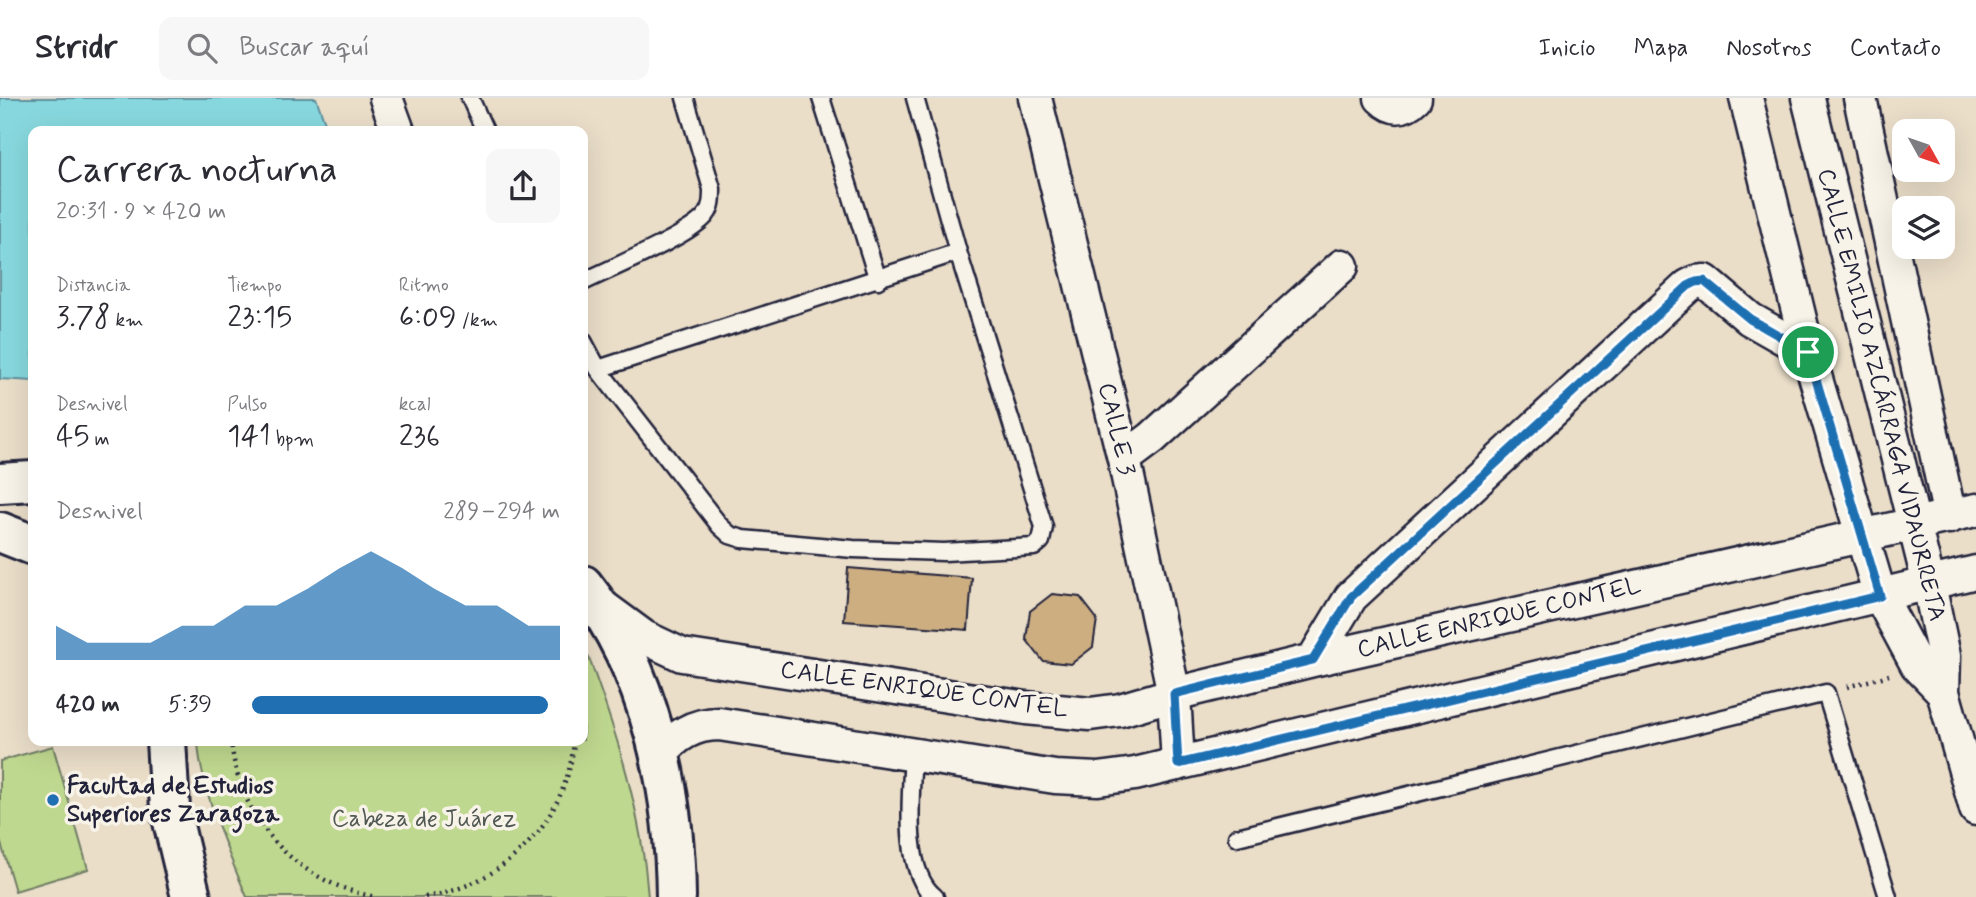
<!DOCTYPE html>
<html lang="es">
<head>
<meta charset="utf-8">
<style>
	:root { --surface:#fff; --page:#f7f7f7; --text:#2b2b33; --muted:#7c7c81; --line:#e1e1e2; --accent:#1f6fb2 }
	body { margin:0; font-family:Mynerve,sans-serif; background:var(--page); color:var(--text); height:100vh; display:flex; flex-direction:column; font-size:26px; white-space:nowrap }
	* { box-sizing:border-box; margin:0 }
	p { font-size:23px; color:var(--muted) }
	.icon { flex:none; width:38px; height:38px; fill:none; stroke:currentColor; stroke-width:2; stroke-linecap:round; stroke-linejoin:round }
	.map { position:relative; flex:1; overflow:hidden }
	.panel { position:absolute; left:28px; top:28px; width:560px; height:620px; display:flex; flex-direction:column; background:var(--surface); border-radius:14px; box-shadow:0 7px 28px #0002 }
	.panel>* { flex:none }
	.needle { width:46px; rotate:130deg }
	.fabs { position:absolute; left:1892px; top:21px; display:grid; gap:14px }
	.fabs a { display:grid; place-items:center; width:63px; height:63px; border-radius:14px; background:var(--surface); box-shadow:0 7px 28px #0002; font-size:35px }
	.pin { position:absolute; display:grid; place-items:center; width:60px; height:60px; color:#fff; margin:-30px; border:4px solid #fff; border-radius:50%; box-shadow:0 2px 7px #0007 }
	.round { display:grid; place-items:center; flex:none; width:74px; height:74px; border-radius:14px; background:var(--page) }
	.headline { display:flex; align-items:center; justify-content:space-between; height:119px; padding:0 28px }
	h1 { font-size:38px; font-weight:600; line-height:52px }
	.metrics { display:grid; grid-template-columns:repeat(3,1fr); gap:10px; height:119px; padding:7px 28px }
	.metrics div { display:grid; align-content:center }
	.metrics b { font-size:30px; font-weight:600 }
	.metrics small { font-size:19px; font-weight:400 }
	.metrics p { font-size:19px }
	.chart { height:196px; padding:14px 28px }
	.chart p { display:flex; justify-content:space-between }
	.chart svg { width:100%; height:126px; margin-top:7px; fill:var(--accent); opacity:.7 }
	ul { padding:0 28px; list-style:none; font-size:23px }
	li { display:grid; grid-template-columns:112px 84px 1fr; align-items:center; height:52px }
	li i { height:18px; border-radius:9px; background:var(--accent) }
	header { display:flex; align-items:center; gap:42px; box-sizing:border-box; height:98px; padding:0 35px; background:var(--surface); border-bottom:2px solid var(--line) }
	header strong { font-size:33px }
	nav { display:flex; gap:38px; margin-inline-start:auto; font-size:24px }
	.search { width:490px; height:63px; background:var(--page); display:flex; align-items:center; gap:18px; box-sizing:border-box; padding:0 24px; border-radius:14px; color:var(--muted); font-size:26px }
	.map>svg:first-child { display:block }
	.green { fill:#bfd88f; stroke:#707d65; stroke-width:2 }
	.water { fill:#87d8de; stroke:#5f8f9d; stroke-width:2 }
	.building { fill:#ccae81; stroke:#22223b; stroke-width:2 }
	.lines { fill:none; stroke-linecap:round; stroke-linejoin:round }
	.service-casing { stroke:#22223b; stroke-width:21 }
	.minor-casing { stroke:#22223b; stroke-width:37 }
	.secondary-casing { stroke:#22223b; stroke-width:44 }
	.path { stroke:#22223b; stroke-width:4.5; stroke-dasharray:2 5; stroke-linecap:butt }
	.service { stroke:#f7f3e8; stroke-width:16 }
	.minor { stroke:#f7f3e8; stroke-width:32 }
	.secondary { stroke:#f7f3e8; stroke-width:38 }
	.route-casing { stroke:#fff; stroke-width:14 }
	.route { stroke:#1f6fb2; stroke-width:9 }
	.poi-dot { fill:#1f6fb2; stroke:#f7f3e8; stroke-width:2.5 }
	.labels { text-anchor:middle; dominant-baseline:central; stroke-width:7; stroke-linejoin:round; paint-order:stroke }
	.street-label { font-size:24px; fill:#22223b; stroke:#f7f3e8 }
	.poi-label { font-size:24px; font-weight:bold; fill:#22223b; stroke:#f7f3e8; text-anchor:start }
	.park-label { font-size:24px; fill:#515954; stroke:#f7f3e8 }
</style>
</head>
<body>
<header>
<strong>Stridr</strong>
<div class="search"><svg class="icon" aria-label="search" viewBox="0 0 24 24"><circle cx="10" cy="10" r="6"/><path d="M15 15l6 6"/></svg>Buscar aquí</div>
<nav><a>Inicio</a><a>Mapa</a><a>Nosotros</a><a>Contacto</a></nav>
</header>
<div class="map">
<svg width="1976" height="799" viewBox="0 0 1976 799">
	<rect width="100%" height="100%" fill="#eadec9"/>
	<filter id="ink" filterUnits="userSpaceOnUse"><feTurbulence type="fractalNoise" baseFrequency=".0143" numOctaves="2"/><feDisplacementMap in="SourceGraphic" scale="14" xChannelSelector="R" yChannelSelector="G"/><feConvolveMatrix kernelMatrix="1 2 1 2 8 2 1 2 1" color-interpolation-filters="sRGB"/></filter>
	<g filter="url(#ink)">
		<path class="green" d="M583,549l6,11c29,80 53,154 59,239h-401c-18,-41 -48,-113 -49,-157h385z
			M53,648l35,123 -73,22 -15,-51v-79z"/>
		<path class="water" d="M0,0h316l12,33h-295v250l-33,-2z"/>
		<path class="building" d="M848,470l124,10 -4,52 -124,-9z
			M1052,496l28,3 17,22 -4,28 -22,17 -28,-3 -17,-22 4,-28z"/>
		<g class="lines">
			<defs>
				<path id="service" d="M470,0l15,33
					M821,0l57,182
					M583,184c26,-13 108,-47 123,-67 6,-8 6,-16 6,-26l-27,-91
					M583,243l15,28 122,157 10,9 13,4 110,10 91,3 90,-5 7,-6 3,-14 -86,-275 -43,-154
					M598,271l360,-117
					M913,657c-2,39 -11,117 22,142
					M1237,739l589,-144 62,204"/>
				<path id="minor" d="M386,0l12,33
					M1035,0l89,361 50,235 4,70
					M1381,0c12,12 23,11 34,0
					M1746,0l62,254 72,244 37,69 26,27
					M1808,0l121,486 15,72 -1,36 33,117
					M1860,0l90,419
					M1124,361l28,-21 190,-172
					M602,508l42,31 38,18 344,53 64,6 30,-4 54,-16 139,-34 663,-150
					M1313,562l38,-63 337,-311 8,-4 9,-1 45,38 58,33
					M659,657c17,-19 34,-31 60,-31l336,53 43,2 37,-5 841,-202"/>
				<path id="secondary" d="M0,385l33,-2
					M0,434l33,13
					M583,487c67,84 92,207 93,312
					M166,642l4,69 21,88"/>
			</defs>
			<use href="#service" class="service-casing"/>
			<use href="#minor" class="minor-casing"/>
			<use href="#secondary" class="secondary-casing"/>
			<path class="path" d="M1847,589l42,-12
				M231,642c7,81 67,144 146,157
				M425,799c79,-12 143,-76 149,-157"/>
			<use href="#service" class="service"/>
			<use href="#minor" class="minor"/>
			<use href="#secondary" class="secondary"/>
		</g>
	</g>
	<g class="lines" filter="url(#ink)">
		<defs>
			<path id="route" d="M1704,183l46,38 58,33 72,244 -702,168 -4,-70 139,-34 38,-63 337,-311 8,-4z"/>
		</defs>
		<use href="#route" class="route-casing"/>
		<use href="#route" class="route"/>
	</g>
	<circle class="poi-dot" cx="53" cy="702" r="7"/>
	<g class="labels">
		<g class="street-label">
			<text transform="translate(1881 297) rotate(76)">CALLE EMILIO AZCÁRRAGA VIDAURRETA</text>
			<text transform="translate(1116 331) rotate(77)">CALLE 3</text>
			<text transform="translate(1499 520) rotate(-13)">CALLE ENRIQUE CONTEL</text>
			<text transform="translate(924 592) rotate(8)">CALLE ENRIQUE CONTEL</text>
		</g>
		<g class="poi-label">
			<text x="67" y="688">Facultad de Estudios<tspan x="67" dy="28">Superiores Zaragoza</tspan></text>
		</g>
		<g class="park-label">
			<text x="424" y="721">Cabeza de Juárez</text>
		</g>
	</g>
</svg>
<div class="fabs">
<a><svg class="needle" viewBox="-14 -14 28 28"><path d="M0-13l5 13h-10z" fill="#e53935"/><path d="M0 13l5-13h-10z" fill="#7c7c81"/></svg></a>
<a><svg class="icon" aria-label="layers" viewBox="0 0 24 24"><path d="M12 4l9 5-9 5-9-5zM3 14l9 5 9-5"/></svg></a>
</div>
<div class="pin" style="left:1808px;top:254px;background:#1e9e55"><svg class="icon" aria-label="arrive" viewBox="0 0 24 24"><path d="M6 21V4h12l-3 4 3 4H6"/></svg></div>
<section class="panel">
<div class="headline"><div><h1>Carrera nocturna</h1><p>20:31 · 9 × 420 m</p></div><a class="round"><svg class="icon" aria-label="share" viewBox="0 0 24 24"><path d="M12 15V3M7 8l5-5 5 5M5 13v7h14v-7"/></svg></a></div>
<div class="metrics">
<div><p>Distancia</p><b>3.78<small> km</small></b></div>
<div><p>Tiempo</p><b>23:15</b></div>
<div><p>Ritmo</p><b>6:09<small> /km</small></b></div>
</div>
<div class="metrics">
<div><p>Desnivel</p><b>45<small> m</small></b></div>
<div><p>Pulso</p><b>141<small> bpm</small></b></div>
<div><p>kcal</p><b>236</b></div>
</div>
<div class="chart"><p><span>Desnivel</span>289–294 m</p>
<svg viewBox="0 0 160 44" preserveAspectRatio="none"><path d="M0 44V32L10 38L20 38L30 38L40 32L50 32L60 25L70 25L80 19L90 12L100 6L110 12L120 19L130 25L140 25L150 32L160 32V44z"/></svg>
</div>
<ul>
<li><b>420 m</b>5:39<i style="width:96%"></i></li>
</ul>
</section>
</div>
</body>
</html>
